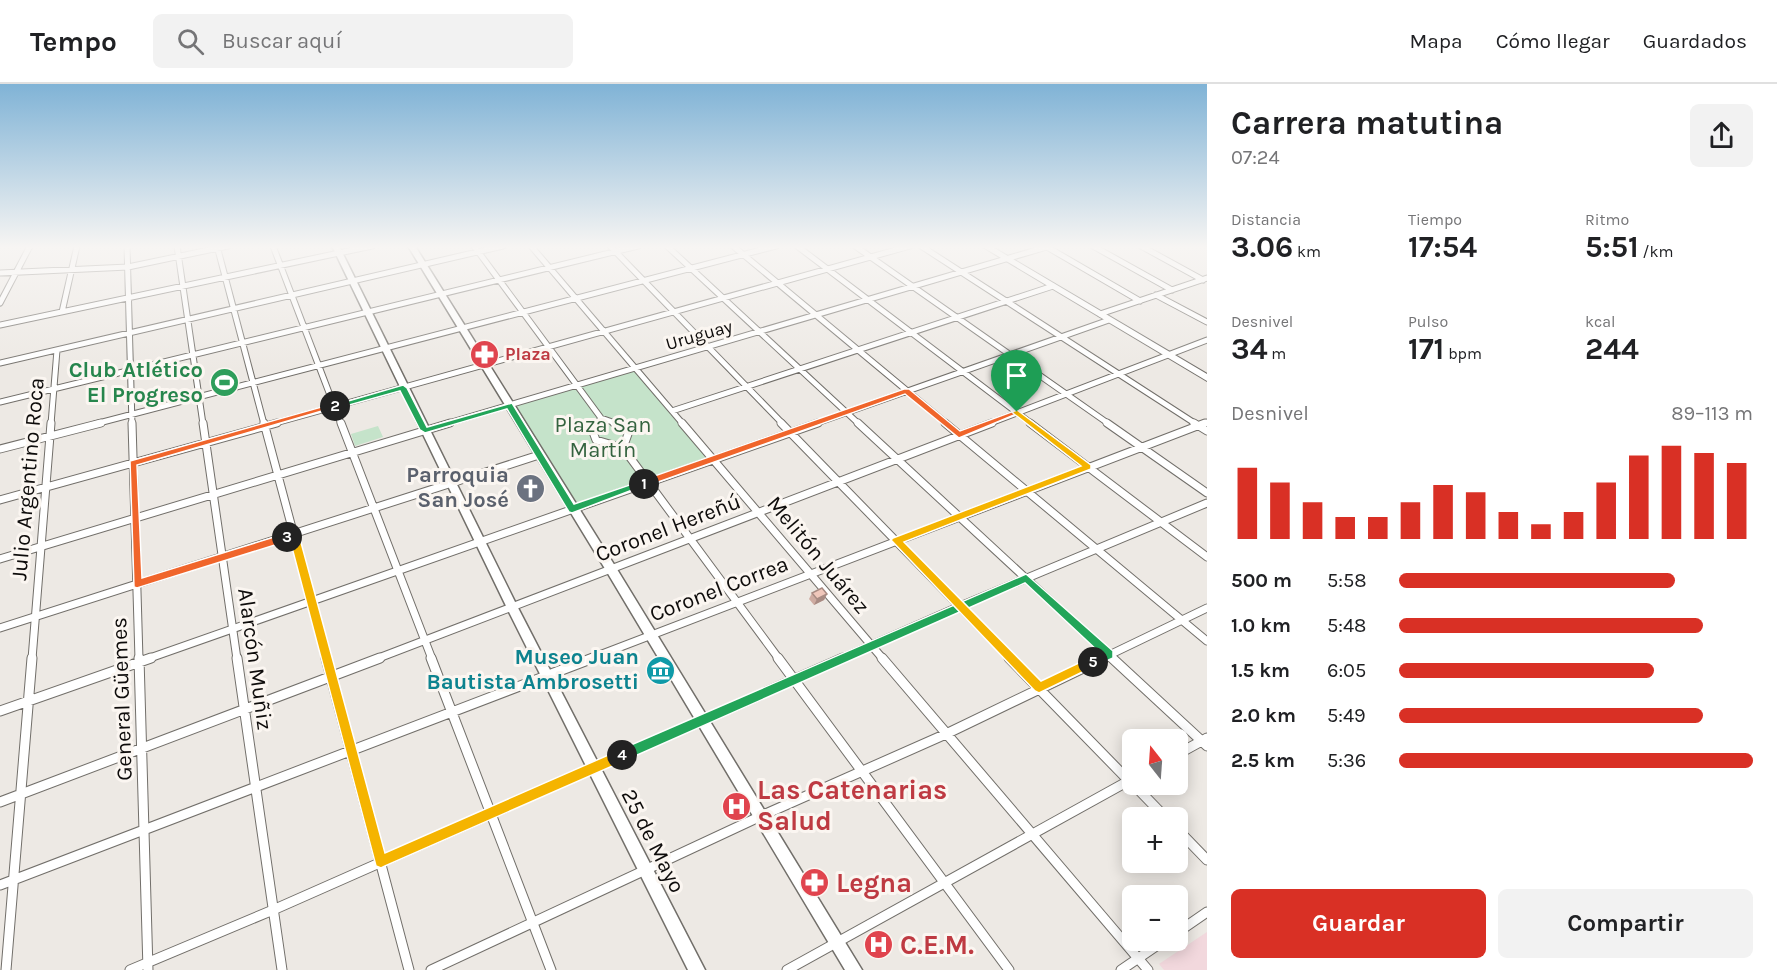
<!DOCTYPE html>
<html lang="es">
<head>
<meta charset="utf-8">
<style>
	:root { --surface:#fff; --page:#f2f2f2; --text:#202124; --muted:#757577; --line:#e0e0e0; --accent:#d93025 }
	body { margin:0; font-family:Karla,sans-serif; background:var(--page); color:var(--text); height:100vh; display:flex; flex-direction:column; font-size:22px; white-space:nowrap }
	* { box-sizing:border-box; margin:0 }
	p { font-size:20px; color:var(--muted) }
	.icon { flex:none; width:33px; height:33px; fill:none; stroke:currentColor; stroke-width:2; stroke-linecap:round; stroke-linejoin:round }
	.map { position:relative; flex:1; overflow:hidden }
	.panel { display:flex; flex-direction:column; background:var(--surface); width:570px }
	.panel>* { flex:none }
	.needle { width:39px; rotate:343deg }
	.controls { position:absolute; left:1122px; top:645px; display:grid; gap:12px }
	.controls a { display:grid; place-items:center; width:66px; height:66px; border-radius:9px; background:var(--surface); box-shadow:0 3px 15px #0003; font-size:30px }
	.pin { position:absolute; display:grid; place-items:center; width:51px; height:51px; color:#fff; margin:-62px -26px; border-radius:50% 50% 50% 0; rotate:-45deg; box-shadow:0 0 6px #0007 }
	.pin .icon { rotate:45deg }
	.km { position:absolute; width:30px; height:30px; margin:-15px; border-radius:50%; background:#222; color:#fff; font-size:16px; line-height:30px; text-align:center }
	.round { display:grid; place-items:center; flex:none; width:63px; height:63px; border-radius:9px; background:var(--page) }
	.headline { display:flex; align-items:center; justify-content:space-between; height:102px; padding:0 24px }
	h1 { font-size:33px; font-weight:700; line-height:45px }
	.stats { display:grid; grid-template-columns:repeat(3,1fr); gap:9px; height:102px; padding:6px 24px }
	.stats div { display:grid; align-content:center }
	.stats b { font-size:30px; font-weight:700 }
	.stats small { font-size:16px; font-weight:400 }
	.stats p { font-size:16px }
	.chart { height:168px; padding:12px 24px }
	.chart p { display:flex; justify-content:space-between }
	.chart svg { width:100%; height:108px; margin-top:6px; stroke:var(--accent); stroke-width:6 }
	.action { display:flex; gap:12px; margin-top:auto; padding:12px 24px }
	.action a { flex:1; height:69px; border-radius:9px; background:var(--accent); color:#fff; font-size:24px; font-weight:700; line-height:69px; text-align:center }
	.action a+a { background:var(--page); color:var(--text) }
	ul { padding:0 24px; list-style:none; font-size:20px }
	li { display:grid; grid-template-columns:96px 72px 1fr; align-items:center; height:45px }
	li i { height:15px; border-radius:8px; background:var(--accent) }
	header { display:flex; align-items:center; gap:36px; box-sizing:border-box; height:84px; padding:0 30px; background:var(--surface); border-bottom:2px solid var(--line) }
	header strong { font-size:28px }
	nav { display:flex; gap:33px; margin-inline-start:auto; font-size:21px }
	.search { width:420px; height:54px; background:var(--page); display:flex; align-items:center; gap:15px; box-sizing:border-box; padding:0 21px; border-radius:9px; color:var(--muted); font-size:22px }
	main { display:flex; flex:1; min-height:0 }
	.map>svg:first-child { display:block }
	.education { fill:#f2d8dd }
	.green { fill:#c5e3ca }
	.lines { fill:none; stroke-linecap:round; stroke-linejoin:round }
	.street-far2-casing { stroke:#726f6a; stroke-width:7 }
	.street-far1-casing { stroke:#726f6a; stroke-width:9 }
	.street-casing { stroke:#726f6a; stroke-width:11 }
	.secondary-casing { stroke:#726f6a; stroke-width:3 }
	.highway-casing { stroke:#726f6a; stroke-width:2 }
	.street-far2 { stroke:#fff; stroke-width:5 }
	.street-far1 { stroke:#fff; stroke-width:7 }
	.street { stroke:#fff; stroke-width:9 }
	.secondary { fill:#fff; fill-rule:evenodd }
	.highway { fill:#fff; fill-rule:evenodd }
	.wall { fill:#ceaba1 }
	.shaded-wall { fill:#a88b83 }
	.building { fill:#f0c7bb; stroke:#a88b83; stroke-width:1.5 }
	.split-1 { fill:#f0652b; stroke:#fff; stroke-width:1.5 }
	.split-2 { fill:#22a559; stroke:#fff; stroke-width:1.5 }
	.split-3 { fill:#f0652b; stroke:#fff; stroke-width:1.5 }
	.split-4 { fill:#f5b400; stroke:#fff; stroke-width:1.5 }
	.split-5 { fill:#22a559; stroke:#fff; stroke-width:1.5 }
	.split-6 { fill:#f5b400; stroke:#fff; stroke-width:1.5 }
	.labels { text-anchor:middle; dominant-baseline:central; stroke-width:6; stroke-linejoin:round; paint-order:stroke }
	.far-street-label { font-size:18px; fill:#0e0c0b; stroke:#fbf6f1 }
	.far-health-label { font-size:18px; font-weight:bold; fill:#be3a42; stroke:#fbf6f1; text-anchor:start }
	.leisure-label { font-size:22px; font-weight:bold; fill:#27864d; stroke:#fbf6f1; text-anchor:end }
	.park-label { font-size:22px; fill:#34633f; stroke:#fbf6f1 }
	.worship-label { font-size:22px; font-weight:bold; fill:#5b616d; stroke:#fbf6f1; text-anchor:end }
	.street-label { font-size:22px; fill:#0e0c0b; stroke:#fbf6f1 }
	.culture-label { font-size:22px; font-weight:bold; fill:#0d838f; stroke:#fbf6f1; text-anchor:end }
	.near-health-label { font-size:27px; font-weight:bold; fill:#be3a42; stroke:#fbf6f1; text-anchor:start }
</style>
</head>
<body>
<header>
<strong>Tempo</strong>
<div class="search"><svg class="icon" aria-label="search" viewBox="0 0 24 24"><circle cx="10" cy="10" r="6"/><path d="M15 15l6 6"/></svg>Buscar aquí</div>
<nav><a>Mapa</a><a>Cómo llegar</a><a>Guardados</a></nav>
</header>
<main>
<div class="map">
<svg width="1207" height="886" viewBox="0 0 1207 886">
	<rect width="100%" height="100%" fill="#ede9e4"/>
	<path class="education" d="M1207,848v38h-43l-5,-6z"/>
	<path class="green" d="M636,285l77,90 -141,50 -62,-104z
		M378,342l5,11 -28,9 -4,-12z"/>
	<g class="lines">
		<defs>
			<path id="street-far2" d="M127,162l5,178
				M177,162l26,178
				M217,162l47,178
				M273,162l68,178
				M474,162l127,172 -4,6
				M531,162l152,178
				M610,162l173,178
				M667,162l192,178
				M733,162l214,178
				M797,162l235,178
				M855,162l254,178
				M921,162l275,178
				M1093,162l79,44
				M1141,162l62,34
				M1047,163l93,54
				M0,189l128,-6 100,-21
				M1156,211l51,27
				M0,219l30,-57
				M62,228l15,-66
				M1100,230l107,-36
				M0,241l372,-79
				M0,279l503,-117
				M0,318l638,-156
				M672,327l381,-125
				M601,334l17,6
				M51,340l6,-74
				M95,340l681,-178
				M272,340l638,-178
				M445,340l605,-178
				M814,340l295,-104
				M988,340l219,-84
				M1201,340l6,-2"/>
			<path id="street-far1" d="M132,339l7,236
				M203,339l34,236
				M264,339l63,236
				M341,339l91,236
				M598,339l-5,9 3,8 27,8 156,211
				M614,339l12,4 2,7 -5,14
				M682,339l201,236
				M781,339l230,236
				M858,339l255,236
				M945,339l262,218
				M1030,339l177,134
				M1107,339l100,70
				M1194,339l13,8
				M0,365l101,-26
				M0,416l277,-77
				M0,475l450,-136
				M0,544l539,-173
				M32,575l19,-236
				M147,575l671,-236
				M376,575l616,-236
				M589,575l616,-236
				M840,575l120,-53 247,-103
				M1101,575l106,-51"/>
			<path id="street" d="M139,574l9,312
				M237,574l45,312
				M326,574l83,312
				M431,574l120,312
				M778,574l231,312
				M882,574l266,312
				M1009,574l123,126
				M1112,574l95,88
				M0,627l151,-53
				M1178,670l29,-16
				M1133,700l33,34
				M0,718l380,-144
				M1178,746l29,30
				M0,801l593,-227
				M1178,848l29,-20
				M6,886l26,-312
				M130,886l143,-60 570,-252
				M431,886l330,-154 185,-82 158,-76
				M787,886l345,-191
				M1121,886l44,-30"/>
			<path id="secondary" d="M332,162h7l177,358 189,366h-17l-180,-360z
				M408,162h7l200,320 247,404h-17l-238,-398z"/>
			<path id="highway" d="M981,162h10l216,128v7z"/>
		</defs>
		<use href="#street-far2" class="street-far2-casing"/>
		<use href="#street-far1" class="street-far1-casing"/>
		<use href="#street" class="street-casing"/>
		<use href="#secondary" class="secondary-casing"/>
		<use href="#highway" class="highway-casing"/>
		<use href="#street-far2" class="street-far2"/>
		<use href="#street-far1" class="street-far1"/>
		<use href="#street" class="street"/>
		<use href="#secondary" class="secondary"/>
		<use href="#highway" class="highway"/>
	</g>
	<path class="wall" d="M812,509l15,1 -3,6 -10,5 -5,-6z"/>
	<path class="shaded-wall" d="M827,510l-3,6 -10,5 3,-6z"/>
	<path class="building" d="M822,504l5,6 -10,5 -5,-6z"/>
	<linearGradient id="sky" x2="0" y2="1"><stop stop-color="#80b3d6"/><stop offset="0.57" stop-color="#f7f5f3"/><stop offset="1" stop-color="#f7f5f3" stop-opacity="0"/></linearGradient>
	<rect width="1207" height="286" fill="url(#sky)"/>
	<path class="split-1" d="M904,305h5l51,42 54,-20 7,1 -62,26 -54,-44 -258,92h-7l-1,-2 1,-3z"/>
	<path class="split-2" d="M403,301l4,3 20,39 85,-24 62,101 70,-24 4,4 -76,29 -3,-1 -62,-103 -82,24 -5,-3 -20,-39 -65,18 -4,-3z"/>
	<path class="split-3" d="M332,320l7,2 -202,59 5,113 145,-45 5,4 -1,3 -154,48 -3,-1 -4,-126z"/>
	<path class="split-4" d="M294,447l5,4 86,318 237,-104 4,2 2,4 -2,5 -241,106 -4,2 -5,-2 -86,-326h-6l-1,-3z"/>
	<path class="split-5" d="M1026,490l87,77v7l-20,9 -4,-2v-7l11,-5 -75,-70 -399,177 -4,2 -5,-2 -1,-5 1,-4z"/>
	<path class="split-6" d="M1017,326l74,55v4l-187,73 137,139 48,-23h8v7l-58,28 -4,-2 -144,-151 2,-2 188,-72 -67,-52 -2,-2z"/>
	<defs>
		<symbol id="pharmacy-disc" viewBox="-11 -11 22 22"><circle r="9.5" fill="#e0444e" stroke="#fbf6f1"/><path d="M-2-6h4v4h4v4h-4v4h-4v-4h-4v-4h4Z" fill="#fff"/></symbol>
		<symbol id="stadium-disc" viewBox="-11 -11 22 22"><circle r="9.5" fill="#2e9e5b" stroke="#fbf6f1"/><path d="M0-5a6.5 5 0 1 0 0 10a6.5 5 0 1 0 0-10ZM-3.5-1.8h7v3.6h-7Z" fill="#fff"/></symbol>
		<symbol id="church-disc" viewBox="-11 -11 22 22"><circle r="9.5" fill="#6b7280" stroke="#fbf6f1"/><path d="M-1.2-6h2.4v3.5h3.3v2.4h-3.3V6h-2.4V-.1h-3.3v-2.4h3.3Z" fill="#fff"/></symbol>
		<symbol id="museum-disc" viewBox="-11 -11 22 22"><circle r="9.5" fill="#0f9aa8" stroke="#fbf6f1"/><path d="M0-6L6-3V-2H-6V-3ZM-5-1h2V3h-2ZM-1-1h2V3h-2ZM3-1h2V3H3ZM-6 4H6V6H-6Z" fill="#fff"/></symbol>
		<symbol id="hospital-disc" viewBox="-11 -11 22 22"><circle r="9.5" fill="#e0444e" stroke="#fbf6f1"/><path d="M-5-5h3v3.5h4V-5h3V5h-3V1.5h-4V5h-3Z" fill="#fff"/></symbol>
	</defs>
	<g fill-rule="evenodd">
		<use href="#pharmacy-disc" x="468" y="254" width="33" height="33"/>
		<use href="#stadium-disc" x="208" y="282" width="33" height="33"/>
		<use href="#church-disc" x="514" y="388" width="33" height="33"/>
		<use href="#museum-disc" x="644" y="570" width="33" height="33"/>
		<use href="#hospital-disc" x="720" y="706" width="33" height="33"/>
		<use href="#pharmacy-disc" x="798" y="782" width="33" height="33"/>
		<use href="#hospital-disc" x="862" y="844" width="33" height="33"/>
	</g>
	<g class="labels">
		<g class="far-street-label">
			<text transform="translate(699 251) rotate(-16)">Uruguay</text>
		</g>
		<g class="far-health-label">
			<text x="505" y="270">Plaza</text>
		</g>
		<g class="leisure-label">
			<text x="203" y="286">Club Atlético<tspan x="203" dy="25">El Progreso</tspan></text>
		</g>
		<g class="park-label">
			<text x="603" y="341">Plaza San<tspan x="603" dy="25">Martín</tspan></text>
		</g>
		<g class="worship-label">
			<text x="509" y="391">Parroquia<tspan x="509" dy="25">San José</tspan></text>
		</g>
		<g class="street-label">
			<text transform="translate(28 395) rotate(-85)">Julio Argentino Roca</text>
			<text transform="translate(668 444) rotate(-21)">Coronel Hereñú</text>
			<text transform="translate(818 471) rotate(50)">Melitón Juárez</text>
			<text transform="translate(719 505) rotate(-21)">Coronel Correa</text>
			<text transform="translate(255 575) rotate(82)">Alarcón Muñiz</text>
			<text transform="translate(122 615) rotate(-92)">General Güemes</text>
			<text transform="translate(653 757) rotate(63)">25 de Mayo</text>
		</g>
		<g class="culture-label">
			<text x="639" y="573">Museo Juan<tspan x="639" dy="25">Bautista Ambrosetti</tspan></text>
		</g>
		<g class="near-health-label">
			<text x="757" y="706">Las Catenarias<tspan x="757" dy="31">Salud</tspan></text>
			<text x="836" y="799">Legna</text>
			<text x="900" y="861">C.E.M.</text>
		</g>
	</g>
</svg>
<div class="controls">
<a><svg class="needle" viewBox="-14 -14 28 28"><path d="M0-13l5 13h-10z" fill="#e53935"/><path d="M0 13l5-13h-10z" fill="#757577"/></svg></a>
<a>+</a>
<a>−</a>
</div>
<div class="pin" style="left:1017px;top:328px;background:#1e9e55"><svg class="icon" aria-label="arrive" viewBox="0 0 24 24"><path d="M6 21V4h12l-3 4 3 4H6"/></svg></div>
<b class="km" style="left:644px;top:400px">1</b>
<b class="km" style="left:335px;top:322px">2</b>
<b class="km" style="left:287px;top:453px">3</b>
<b class="km" style="left:622px;top:671px">4</b>
<b class="km" style="left:1093px;top:578px">5</b>
</div>
<section class="panel">
<div class="headline"><div><h1>Carrera matutina</h1><p>07:24</p></div><a class="round"><svg class="icon" aria-label="share" viewBox="0 0 24 24"><path d="M12 15V3M7 8l5-5 5 5M5 13v7h14v-7"/></svg></a></div>
<div class="stats">
<div><p>Distancia</p><b>3.06<small> km</small></b></div>
<div><p>Tiempo</p><b>17:54</b></div>
<div><p>Ritmo</p><b>5:51<small> /km</small></b></div>
</div>
<div class="stats">
<div><p>Desnivel</p><b>34<small> m</small></b></div>
<div><p>Pulso</p><b>171<small> bpm</small></b></div>
<div><p>kcal</p><b>244</b></div>
</div>
<div class="chart"><p><span>Desnivel</span>89–113 m</p>
<svg viewBox="0 0 160 44" preserveAspectRatio="none"><path d="M5 44V15M15 44V21M25 44V29M35 44V35M45 44V35M55 44V29M65 44V22M75 44V25M85 44V33M95 44V38M105 44V33M115 44V21M125 44V10M135 44V6M145 44V9M155 44V13"/></svg>
</div>
<ul>
<li><b>500 m</b>5:58<i style="width:78%"></i></li>
<li><b>1.0 km</b>5:48<i style="width:86%"></i></li>
<li><b>1.5 km</b>6:05<i style="width:72%"></i></li>
<li><b>2.0 km</b>5:49<i style="width:86%"></i></li>
<li><b>2.5 km</b>5:36<i style="width:100%"></i></li>
</ul>
<div class="action"><a>Guardar</a><a>Compartir</a></div>
</section>
</main>
</body>
</html>
